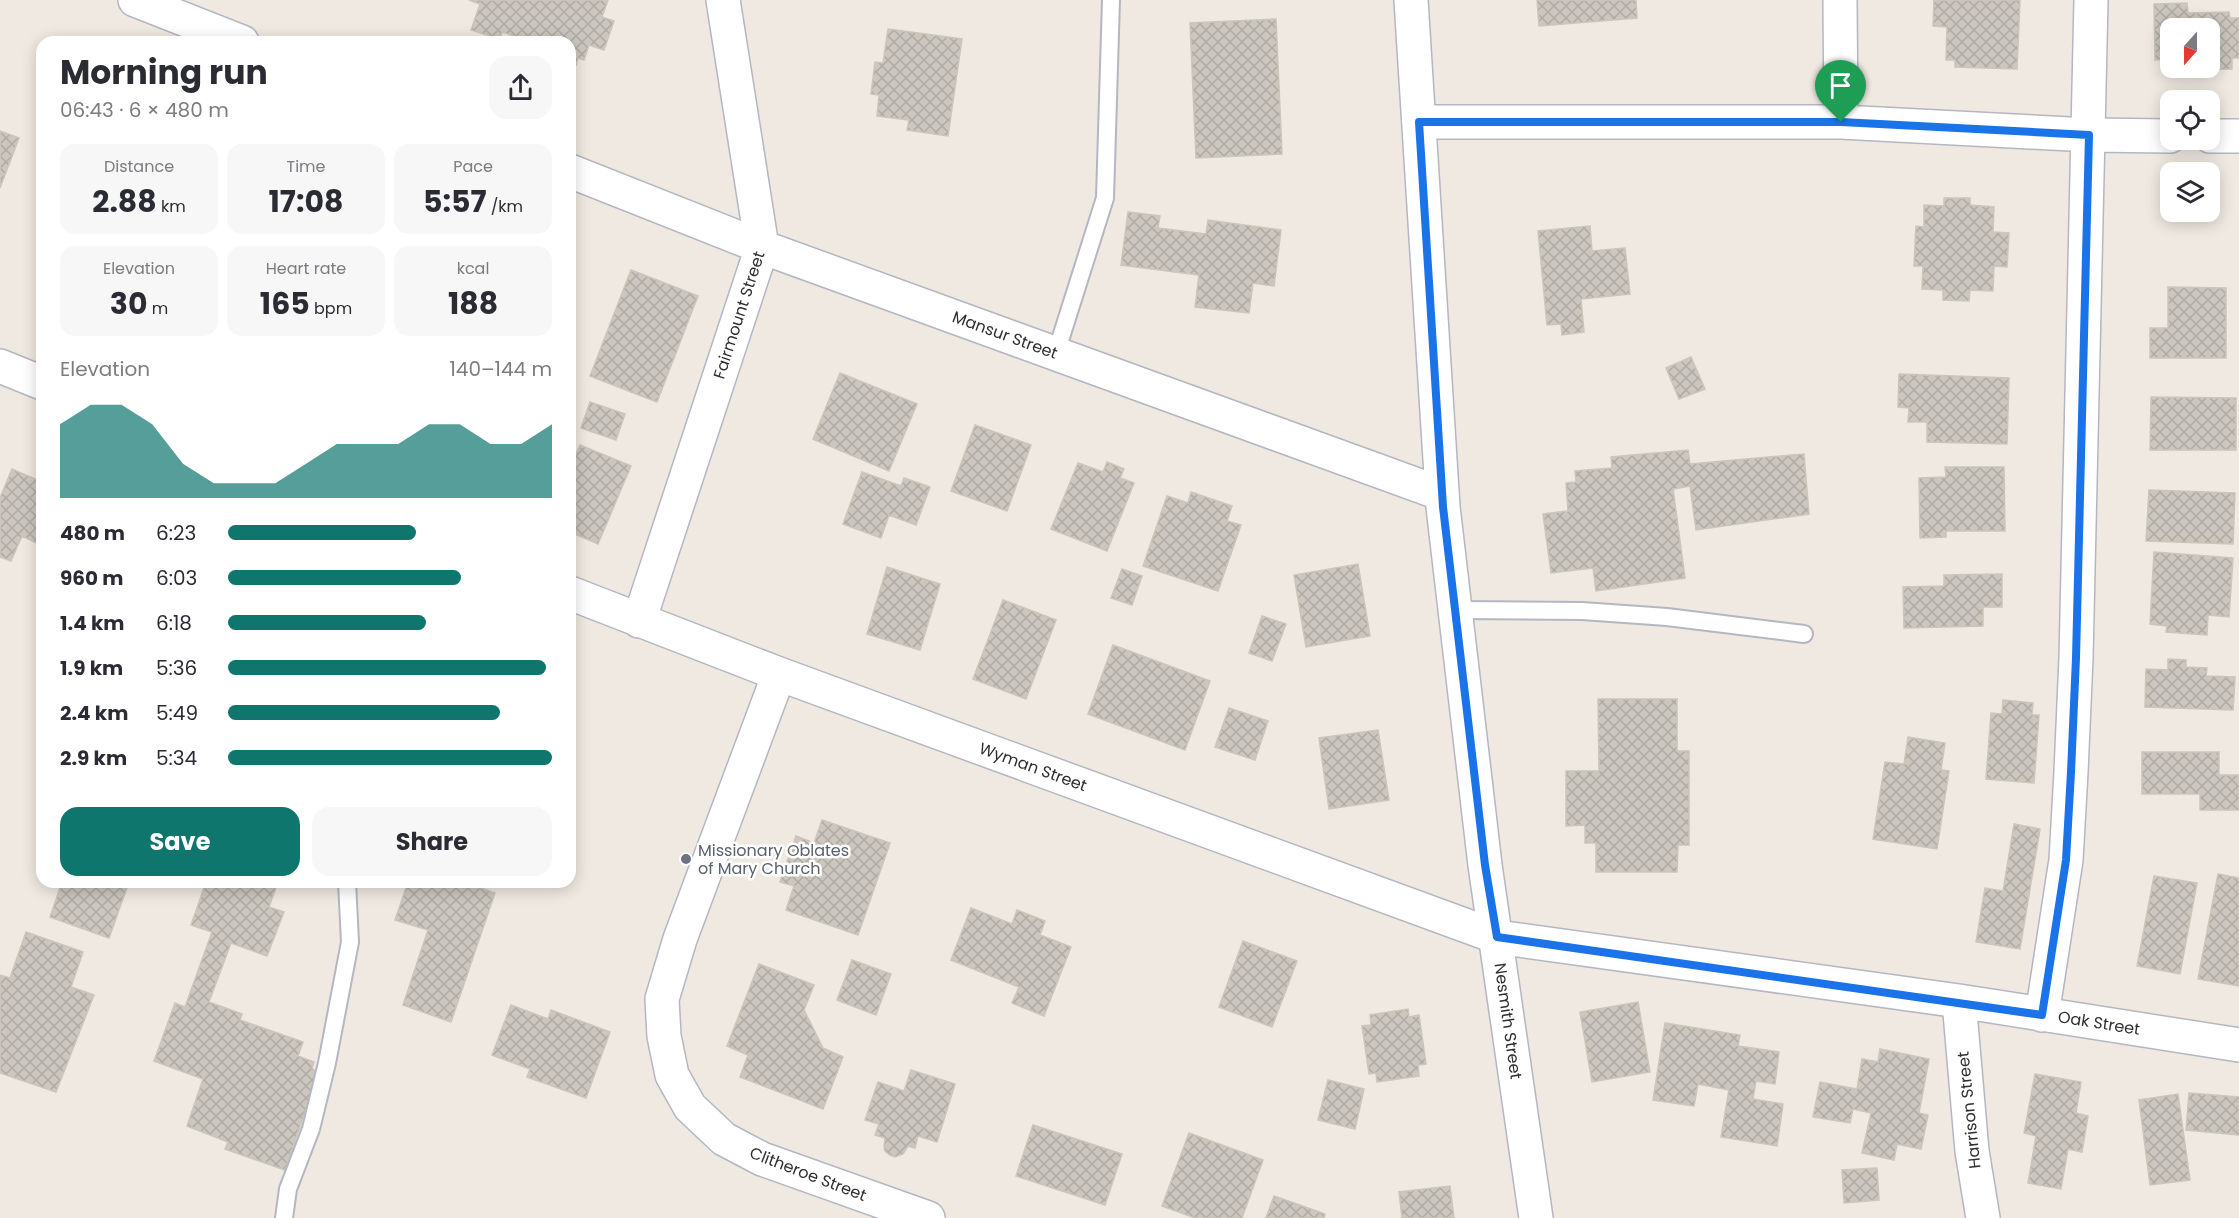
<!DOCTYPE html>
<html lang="en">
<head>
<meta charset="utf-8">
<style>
	:root { --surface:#fff; --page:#f7f7f7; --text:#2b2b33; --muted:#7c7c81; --accent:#0f766e }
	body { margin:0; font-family:Poppins,sans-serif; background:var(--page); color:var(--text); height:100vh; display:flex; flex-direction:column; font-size:22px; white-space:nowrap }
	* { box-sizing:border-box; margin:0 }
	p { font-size:20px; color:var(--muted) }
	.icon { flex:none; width:33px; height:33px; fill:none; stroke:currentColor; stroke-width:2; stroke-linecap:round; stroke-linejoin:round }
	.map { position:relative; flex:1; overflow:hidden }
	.sheet { position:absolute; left:36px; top:36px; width:540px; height:852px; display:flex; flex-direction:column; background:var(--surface); border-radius:18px; box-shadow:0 3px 15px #0003 }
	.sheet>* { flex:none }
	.needle { width:39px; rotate:201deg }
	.fabs { position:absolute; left:2160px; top:18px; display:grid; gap:12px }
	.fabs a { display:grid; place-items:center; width:60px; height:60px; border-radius:12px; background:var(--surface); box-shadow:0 3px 15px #0003; font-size:30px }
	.pin { position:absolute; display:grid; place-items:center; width:51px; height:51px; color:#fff; margin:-62px -26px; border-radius:50% 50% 50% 0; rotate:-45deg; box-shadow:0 0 6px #0007 }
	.pin .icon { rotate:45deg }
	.round { display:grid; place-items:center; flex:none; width:63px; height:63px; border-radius:18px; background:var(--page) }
	.headline { display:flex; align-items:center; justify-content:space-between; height:102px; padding:0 24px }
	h1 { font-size:33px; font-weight:700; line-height:45px }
	.figures { display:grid; grid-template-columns:repeat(3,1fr); gap:9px; height:102px; padding:6px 24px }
	.figures div { display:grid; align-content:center; border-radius:15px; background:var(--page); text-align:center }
	.figures b { font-size:30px; font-weight:700 }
	.figures small { font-size:16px; font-weight:400 }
	.figures p { font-size:16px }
	.chart { height:168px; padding:12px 24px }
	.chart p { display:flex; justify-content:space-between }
	.chart svg { width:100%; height:108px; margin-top:6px; fill:var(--accent); opacity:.7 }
	.primary-button { display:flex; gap:12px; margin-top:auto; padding:12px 24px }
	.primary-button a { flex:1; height:69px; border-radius:18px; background:var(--accent); color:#fff; font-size:24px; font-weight:700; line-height:69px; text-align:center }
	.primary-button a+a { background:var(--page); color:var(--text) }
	ul { padding:0 24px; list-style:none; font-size:20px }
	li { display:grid; grid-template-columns:96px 72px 1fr; align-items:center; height:45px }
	li i { height:15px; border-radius:8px; background:var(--accent) }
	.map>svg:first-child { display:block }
	.building { fill:url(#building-cross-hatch); stroke:#cbc5ba; stroke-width:1.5 }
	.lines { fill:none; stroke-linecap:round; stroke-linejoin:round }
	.service-casing { stroke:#b4b7c1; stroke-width:20 }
	.minor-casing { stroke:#b4b7c1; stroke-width:36 }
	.secondary-casing { stroke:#b4b7c1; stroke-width:36 }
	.service { stroke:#fff; stroke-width:16 }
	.minor { stroke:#fff; stroke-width:33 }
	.secondary { stroke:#fff; stroke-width:33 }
	.route-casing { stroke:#fff; stroke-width:12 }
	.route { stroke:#1a73e8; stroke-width:8 }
	.worship-dot { fill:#6b7280; stroke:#fff; stroke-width:2 }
	.labels { text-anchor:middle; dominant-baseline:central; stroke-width:5; stroke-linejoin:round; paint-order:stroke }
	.street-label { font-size:16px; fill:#2e2e2e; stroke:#fff }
	.worship-label { font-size:16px; fill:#5b616d; stroke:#fff; text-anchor:start }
</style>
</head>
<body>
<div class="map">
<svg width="2239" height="1218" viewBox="0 0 2239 1218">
	<defs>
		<pattern id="building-cross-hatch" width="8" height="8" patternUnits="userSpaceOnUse" patternTransform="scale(1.5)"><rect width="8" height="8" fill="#cbc7bf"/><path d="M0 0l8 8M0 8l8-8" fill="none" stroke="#afaba4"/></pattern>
	</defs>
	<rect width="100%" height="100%" fill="#efe9e1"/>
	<path class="building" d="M469,0h139l-6,17 12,4 -10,29 -15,-5 -5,15 -6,-2 -2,7 -6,-2v-21h-36l-32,-10 -2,7 -29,-9 9,-26z
		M1537,0h99l1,18 -98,8z
		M1934,0h86l-3,69 -62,-2v-7h-9l1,-33 -14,-1z
		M2187,3l1,10 41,-1 1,6h9v40h-7v11l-50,1v-2h28v-40h-40v31l-15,1 -1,-56z
		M1276,19l6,135 -86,4 -6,-135z
		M888,29l74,10 -14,97 -41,-6 2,-10 -32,-4 2,-21 -8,-1 4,-32 8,1z
		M0,131l19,7 -19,50z
		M1944,198h26v7l24,2 -1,25 16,1 -2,34 -13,-1 -1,25 -23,-1 -1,11 -26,-1v-10l-21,-1 1,-23h-9l2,-40 8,1v-22l20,1z
		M1128,212l32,4 -2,12 48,6 2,-14 73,10 -7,56 -21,-3 -4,30 -54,-6 4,-32 -78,-10z
		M1590,226l2,25 33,-3 5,46 -49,5 3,33 -22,3 -1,-11 -14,1 -9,-94z
		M631,270l67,26 -41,106 -67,-26z
		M2168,287l58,1v70h-76v-30h18z
		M1691,357l14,32 -26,10 -13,-31z
		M840,373l77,31 -28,67 -76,-32z
		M1899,374l110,4 -2,66 -80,-2v-20h-19l1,-14 -11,-1z
		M2151,397l85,1v52h-86z
		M590,402l35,12 -9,26 -35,-12z
		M975,425l56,20 -24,66 -56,-20z
		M580,445l51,21 -33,78 -28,-12v-64z
		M1688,450l2,14 114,-10 5,60 -113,16 -6,-44 -17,3 12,89 -89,13 -3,-23 -42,5 -8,-59 25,-3 -2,-28 10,-1 -1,-11 37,-3 -1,-11z
		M1107,462l17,7 -4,9 14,5 -27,68 -56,-22 27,-66 25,9z
		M1945,467h59l1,64h-59v6l-26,1 -1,-60 27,-1z
		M12,469l30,13v70l-3,-1 2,-6 -19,-9 -11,25 -11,-4v-59z
		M862,472l39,14 3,-8 26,9 -14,38 -27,-10 -8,23 -38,-14z
		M2149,490l86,3 -2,51 -87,-3z
		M1191,492l41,14 -5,15 14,4 -23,66 -75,-25 24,-70 21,7z
		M2154,552l79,6 -4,59 -21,-2 -1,20 -41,-3 1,-6 -17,-2z
		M1358,564l12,72 -64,11 -12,-72z
		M887,567l53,17 -20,66 -53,-16z
		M1122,569l20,7 -10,29 -21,-7z
		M2002,574v33h-19v19l-79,2 -1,-41 41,-1v-11z
		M1003,600l53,20 -30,79 -53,-20z
		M1262,616l24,8 -14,37 -23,-8z
		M1113,645l97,36 -25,69 -97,-36z
		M2168,659l18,1v7l21,1 -1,8 29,1 -2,33 -88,-3 1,-38 22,1z
		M1598,699h79v52h12v94h-11l-1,27h-81v-29h-11v-18l-19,1v-55h33z
		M2003,700l30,3 -1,12h7l-5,68 -48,-4 5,-66 11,1z
		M1229,708l39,13 -13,39 -40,-13z
		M1378,730l11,70 -60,9 -10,-71z
		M1908,737l37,6 -4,27 8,1 -12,78 -64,-10 12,-77 19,2z
		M2142,752h77v23h20v35h-39v-16h-58z
		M822,820l68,23 -32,92 -72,-25 8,-24 -14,-4 16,-46 18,7z
		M2014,824l26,5 -20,120 -44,-7 9,-54 18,3z
		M2218,874l21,4v108l-41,-7z
		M2154,876l43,7 -17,91 -43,-8z
		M62,882h67l-20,56 -59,-21z
		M206,882h72l-9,25 15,5 -17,44 -36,-13 -22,59 33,12 -2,6 63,22 -5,14 16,6 -2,6 6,6 -33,96 -60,-21 3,-7 -41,-16 16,-47 -49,-18 21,-58 10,4 27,-75 -21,-7z
		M408,882h56l31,11 -44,129 -48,-17 25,-75 -33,-10z
		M971,908l41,16 5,-14 28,11 -5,14 31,12 -27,69 -32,-13 7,-16 -68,-27z
		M26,932l57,20 -12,35 23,8 -38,97 -56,-19v-98l10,3z
		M1243,941l54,20 -25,66 -53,-20z
		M852,960l39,14 -15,41 -39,-15z
		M759,964l55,21 -10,25 19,38 20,9 -20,52 -83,-32 8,-22 -21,-9z
		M1638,1002l12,70 -58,10 -12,-70z
		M511,1005l37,14 3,-9 59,22 -24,66 -59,-21 3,-8 -38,-14z
		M1408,1009l1,8 10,-2 7,49 -8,1 1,11 -42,6 -1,-9 -7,1 -7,-48 9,-1 -1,-10z
		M1665,1023l75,12 -2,11 41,6 -4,32 -19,-3 -3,18 30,5 -6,42 -56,-9 8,-47 -31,-6 -4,22 -41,-6z
		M1880,1049l49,10 -10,54 9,2 -7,34 -24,-5 -3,16 -32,-7 9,-40 -18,-4 -3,14 -37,-6 7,-35 37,7 5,-30 16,3z
		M911,1070l44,14 -18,58 -19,-6 -3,12 -7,-2 -5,8 -8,3 -5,-2 -5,-4 -1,-5 1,-8 -10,-3 4,-11 -14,-4 13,-38 26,9z
		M2035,1074l46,8 -5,31 12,3 -6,36 -14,-3 -7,40 -33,-6 8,-47 -12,-3z
		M1328,1080l36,9 -9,40 -37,-9z
		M2189,1093l50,4v38l-53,-5z
		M2178,1094l12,86 -40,5 -11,-85z
		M1033,1125l89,29 -17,51 -89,-29z
		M1189,1133l74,27 -21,58h-47l-33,-12z
		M1877,1168l2,32 -35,3 -2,-33z
		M1450,1186l4,32h-52l-3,-26z
		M1274,1196l51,18 -1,4h-58z"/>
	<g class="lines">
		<defs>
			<path id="service" d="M1056,353l49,-155 6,-198
				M1455,610l127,1 85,6 137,17
				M284,1218l4,-29 23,-60 16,-66 23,-121 -3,-60"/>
			<path id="minor" d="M135,0l107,42
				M1840,0l1,122
				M1419,122h422l248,13 81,1
				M2210,136h29
				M570,171l192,76 680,247
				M0,366l42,17
				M570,593l209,81 718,263 462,64 280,44
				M639,621l123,-374 -39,-247
				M779,674l-99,265 -18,60 2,37 8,39 18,32 34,32 38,20 166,59
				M1959,1001l13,150 11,67
				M2042,1015l24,-155 5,-88 5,-114 15,-658"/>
			<path id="secondary" d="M1411,0l32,507 42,358 51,353"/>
		</defs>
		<use href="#service" class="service-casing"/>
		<use href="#minor" class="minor-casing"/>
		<use href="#secondary" class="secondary-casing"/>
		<use href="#service" class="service"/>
		<use href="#minor" class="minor"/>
		<use href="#secondary" class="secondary"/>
	</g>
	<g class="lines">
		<defs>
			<path id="route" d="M1419,122h422l248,13 -13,523 -5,114 -5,88 -24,155 -545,-78 -12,-72 -42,-358z"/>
		</defs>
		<use href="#route" class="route-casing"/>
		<use href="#route" class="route"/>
	</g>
	<circle class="worship-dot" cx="686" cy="859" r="6"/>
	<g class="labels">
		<g class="street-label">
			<text transform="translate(739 315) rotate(-72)">Fairmount Street</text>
			<text transform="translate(1005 335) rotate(20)">Mansur Street</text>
			<text transform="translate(1033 767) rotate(20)">Wyman Street</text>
			<text transform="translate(1508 1021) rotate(82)">Nesmith Street</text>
			<text transform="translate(2099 1023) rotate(9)">Oak Street</text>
			<text transform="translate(1969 1110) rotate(-96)">Harrison Street</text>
			<text transform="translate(808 1174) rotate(21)">Clitheroe Street</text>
		</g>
		<g class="worship-label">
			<text x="698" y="850">Missionary Oblates<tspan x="698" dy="18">of Mary Church</tspan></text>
		</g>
	</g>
</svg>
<div class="fabs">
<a><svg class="needle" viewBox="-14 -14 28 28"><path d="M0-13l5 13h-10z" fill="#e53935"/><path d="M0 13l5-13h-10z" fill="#7c7c81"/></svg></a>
<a><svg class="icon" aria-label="locate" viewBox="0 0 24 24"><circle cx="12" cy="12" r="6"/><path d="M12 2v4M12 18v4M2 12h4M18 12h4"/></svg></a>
<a><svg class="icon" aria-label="layers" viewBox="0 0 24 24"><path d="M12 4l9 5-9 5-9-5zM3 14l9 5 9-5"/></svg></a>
</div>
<div class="pin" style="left:1841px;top:122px;background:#1e9e55"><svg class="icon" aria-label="arrive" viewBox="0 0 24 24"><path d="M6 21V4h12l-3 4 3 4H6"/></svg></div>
<section class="sheet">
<div class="headline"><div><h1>Morning run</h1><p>06:43 · 6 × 480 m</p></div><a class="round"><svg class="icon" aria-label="share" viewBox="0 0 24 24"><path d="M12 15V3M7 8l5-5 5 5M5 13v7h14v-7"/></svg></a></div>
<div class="figures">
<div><p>Distance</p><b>2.88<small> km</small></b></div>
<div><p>Time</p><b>17:08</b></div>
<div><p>Pace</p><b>5:57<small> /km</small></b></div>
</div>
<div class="figures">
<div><p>Elevation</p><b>30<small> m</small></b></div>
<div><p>Heart rate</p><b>165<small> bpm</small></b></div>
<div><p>kcal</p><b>188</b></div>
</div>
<div class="chart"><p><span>Elevation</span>140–144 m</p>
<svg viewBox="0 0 160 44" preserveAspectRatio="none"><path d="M0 44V14L10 6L20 6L30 14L40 30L50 38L60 38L70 38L80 30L90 22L100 22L110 22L120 14L130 14L140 22L150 22L160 14V44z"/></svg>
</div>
<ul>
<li><b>480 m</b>6:23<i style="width:58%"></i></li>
<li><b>960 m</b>6:03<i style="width:72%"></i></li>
<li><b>1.4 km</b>6:18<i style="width:61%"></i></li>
<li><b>1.9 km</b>5:36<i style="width:98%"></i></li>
<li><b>2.4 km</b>5:49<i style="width:84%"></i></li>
<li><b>2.9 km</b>5:34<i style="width:100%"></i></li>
</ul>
<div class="primary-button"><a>Save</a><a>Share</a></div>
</section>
</div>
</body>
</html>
